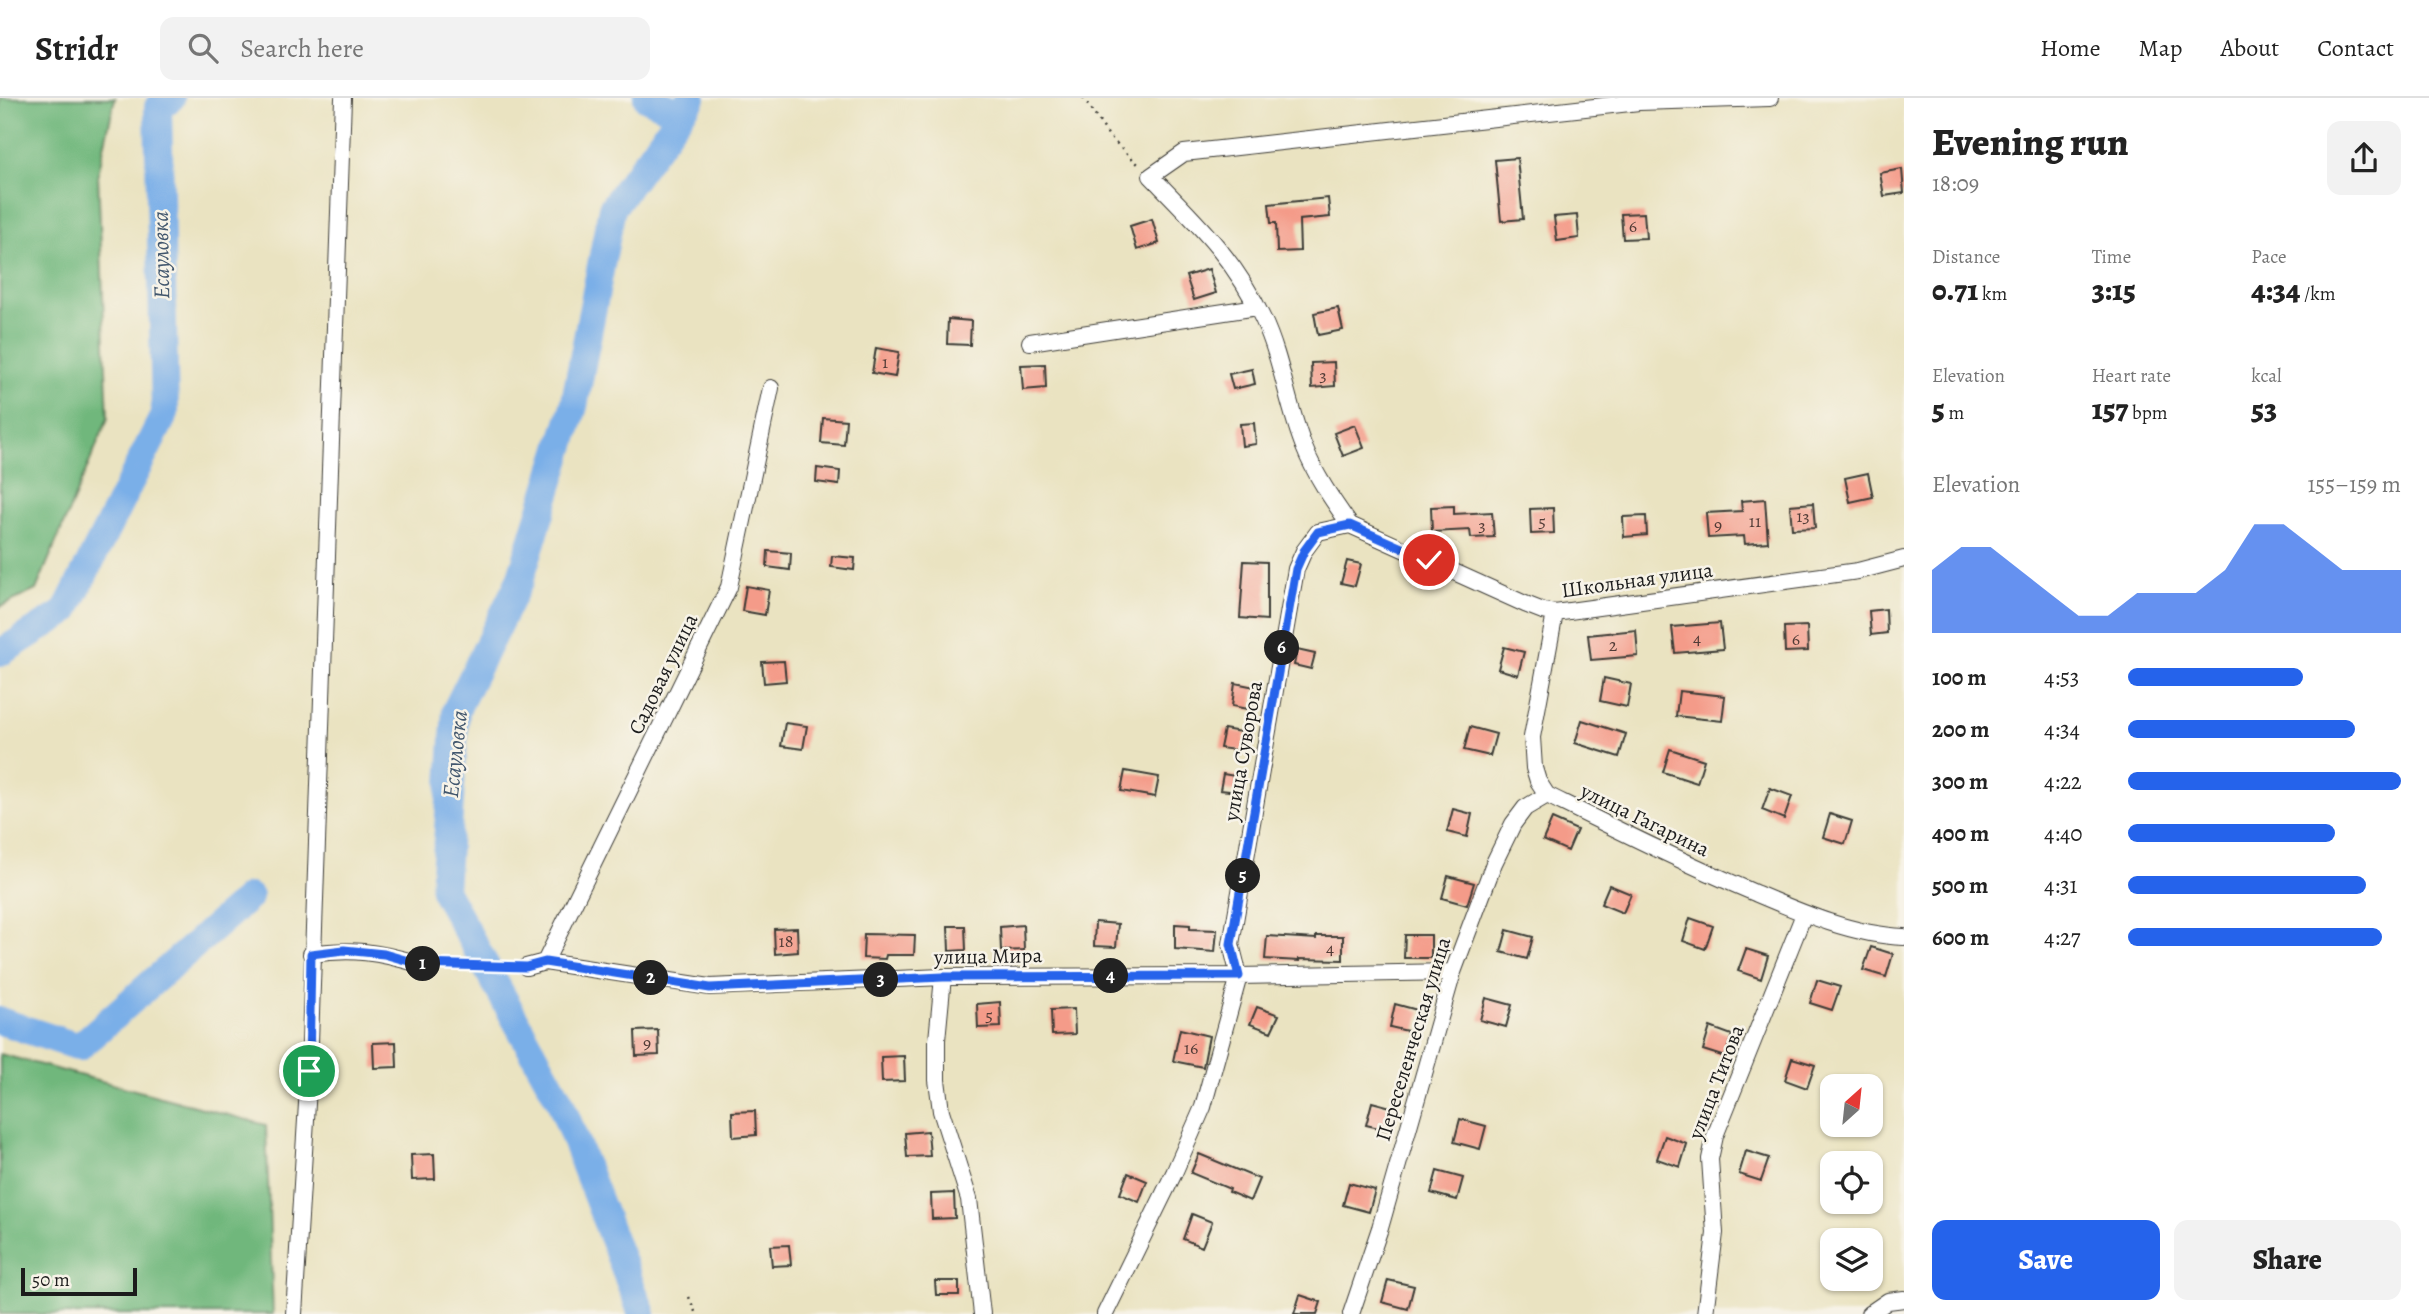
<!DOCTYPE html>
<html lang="en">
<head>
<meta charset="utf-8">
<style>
	:root { --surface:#fff; --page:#f2f2f2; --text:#222; --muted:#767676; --line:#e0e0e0; --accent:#2563eb }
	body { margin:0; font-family:Alegreya,serif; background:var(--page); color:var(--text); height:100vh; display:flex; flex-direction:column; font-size:26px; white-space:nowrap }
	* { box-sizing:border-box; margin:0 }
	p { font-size:23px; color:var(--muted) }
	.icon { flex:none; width:38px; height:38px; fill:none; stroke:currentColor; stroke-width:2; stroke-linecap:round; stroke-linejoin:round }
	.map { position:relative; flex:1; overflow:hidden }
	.drawer { display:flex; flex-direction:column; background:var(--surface); width:525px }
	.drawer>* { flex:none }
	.needle { width:46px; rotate:27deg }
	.buttons { position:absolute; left:1820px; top:976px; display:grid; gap:14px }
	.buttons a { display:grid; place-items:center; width:63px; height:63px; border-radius:14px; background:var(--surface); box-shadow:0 2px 5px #0004; font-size:35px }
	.scale { position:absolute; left:21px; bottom:18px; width:116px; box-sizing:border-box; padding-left:7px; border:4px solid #1c1c1c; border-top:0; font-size:19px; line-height:24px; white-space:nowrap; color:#1c1c1c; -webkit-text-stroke:5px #f7f3e8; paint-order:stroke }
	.pin { position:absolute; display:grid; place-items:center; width:60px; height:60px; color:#fff; margin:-30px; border:4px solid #fff; border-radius:50%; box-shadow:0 2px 7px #0007 }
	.km { position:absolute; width:35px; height:35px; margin:-18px; border-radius:50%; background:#222; color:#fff; font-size:19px; line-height:35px; text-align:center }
	.round { display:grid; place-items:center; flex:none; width:74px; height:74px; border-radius:14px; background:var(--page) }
	.headline { display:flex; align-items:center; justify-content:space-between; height:119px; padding:0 28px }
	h1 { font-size:38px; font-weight:800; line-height:52px }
	.stats { display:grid; grid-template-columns:repeat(3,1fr); gap:10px; height:119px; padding:7px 28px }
	.stats div { display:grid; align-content:center }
	.stats b { font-size:30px; font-weight:800 }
	.stats small { font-size:19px; font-weight:400 }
	.stats p { font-size:19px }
	.chart { height:196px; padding:14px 28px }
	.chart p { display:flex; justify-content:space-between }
	.chart svg { width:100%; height:126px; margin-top:7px; fill:var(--accent); opacity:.7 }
	.cta { display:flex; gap:14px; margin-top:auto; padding:14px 28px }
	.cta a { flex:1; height:80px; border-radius:14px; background:var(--accent); color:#fff; font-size:28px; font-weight:800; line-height:80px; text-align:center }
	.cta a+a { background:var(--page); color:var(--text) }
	ul { padding:0 28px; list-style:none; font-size:23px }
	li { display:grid; grid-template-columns:112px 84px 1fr; align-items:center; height:52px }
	li i { height:18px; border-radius:9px; background:var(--accent) }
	header { display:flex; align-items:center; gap:42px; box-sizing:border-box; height:98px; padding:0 35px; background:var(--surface); border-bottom:2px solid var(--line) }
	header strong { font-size:33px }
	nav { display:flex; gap:38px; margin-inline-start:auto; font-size:24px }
	.search { width:490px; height:63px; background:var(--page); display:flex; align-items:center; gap:18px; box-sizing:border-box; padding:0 24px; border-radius:14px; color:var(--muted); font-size:26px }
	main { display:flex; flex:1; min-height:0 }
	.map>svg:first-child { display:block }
	.forest { fill:#70b77c; stroke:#466a4c; stroke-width:2 }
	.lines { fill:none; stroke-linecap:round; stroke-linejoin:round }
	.river { stroke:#7aafe8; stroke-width:28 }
	.building { fill:#f49b89 }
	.minor-casing { stroke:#3b3a35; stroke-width:18 }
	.path { stroke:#3b3a35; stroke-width:2.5; stroke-dasharray:2 5; stroke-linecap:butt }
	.minor { stroke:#fff; stroke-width:16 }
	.route-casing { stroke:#fff; stroke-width:14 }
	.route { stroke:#2563eb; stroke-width:9 }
	.labels { text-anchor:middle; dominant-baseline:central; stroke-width:5; stroke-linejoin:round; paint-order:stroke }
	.number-label { font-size:18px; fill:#523c37 }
	.street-label { font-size:21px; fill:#1c1c1c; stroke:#f7f3e8 }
	.water-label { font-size:23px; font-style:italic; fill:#42576e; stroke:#f7f3e8 }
</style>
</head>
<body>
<header>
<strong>Stridr</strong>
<div class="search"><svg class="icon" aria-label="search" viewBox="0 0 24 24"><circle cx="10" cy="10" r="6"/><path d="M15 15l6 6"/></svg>Search here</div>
<nav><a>Home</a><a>Map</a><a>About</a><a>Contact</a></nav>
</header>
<main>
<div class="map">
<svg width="1904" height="1216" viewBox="0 0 1904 1216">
	<rect width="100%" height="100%" fill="#f7f3e8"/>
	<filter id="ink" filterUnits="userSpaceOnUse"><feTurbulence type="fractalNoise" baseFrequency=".0143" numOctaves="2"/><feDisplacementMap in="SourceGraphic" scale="14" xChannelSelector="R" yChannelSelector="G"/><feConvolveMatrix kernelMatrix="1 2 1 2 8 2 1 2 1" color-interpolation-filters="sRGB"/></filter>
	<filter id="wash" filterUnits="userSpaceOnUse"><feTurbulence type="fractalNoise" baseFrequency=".00686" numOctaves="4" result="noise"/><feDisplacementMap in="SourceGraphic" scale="28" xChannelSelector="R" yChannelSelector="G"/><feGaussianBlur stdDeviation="1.57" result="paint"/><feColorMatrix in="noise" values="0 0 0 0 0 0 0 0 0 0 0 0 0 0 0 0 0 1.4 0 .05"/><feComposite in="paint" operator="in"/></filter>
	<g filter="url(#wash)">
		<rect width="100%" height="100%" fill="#eae3c1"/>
		<path class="forest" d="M0,0h115l-17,76 10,244 -72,172 -36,17z
			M0,956l266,71 7,189h-273z"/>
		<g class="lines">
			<path class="river" d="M647,0l33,15
				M0,555l65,-41 100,-199 -7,-306 13,-9
				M0,923l79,26 170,-150
				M642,1216l-82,-213 -116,-211 12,-180 64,-130 54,-174 38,-198 80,-110"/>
		</g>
		<g id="blocks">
			<path class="building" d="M1517,60l6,61 -22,2 -6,-61z
				M1902,71l2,24 -20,3 -4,-23z
				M1328,100l2,19 -31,3 1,31 -23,1 -1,-29h-5l-2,-19z
				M1644,115l2,25 -23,1 -2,-25z
				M1577,117l2,23 -22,3 -3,-24z
				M1152,121l7,24 -22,7 -7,-24z
				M1209,171l7,24 -22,7 -8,-24z
				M1338,210l5,22 -25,5 -4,-22z
				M948,221l23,2 -1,24 -23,-1z
				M876,250l23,4 -4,25 -23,-4z
				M1334,264l1,24 -23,2 -1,-25z
				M1045,266l1,24 -23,2 -2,-25z
				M1252,271l3,15 -22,5 -4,-15z
				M823,320l23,2 -2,25 -23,-2z
				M1254,325l2,21 -14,2 -2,-22z
				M1355,327l9,23 -21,8 -9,-23z
				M817,370l23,3 -1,14 -23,-3z
				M1868,375l5,24 -23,5 -5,-24z
				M1765,401l3,43 -23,2 -1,-8 -36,2 -2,-25 36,-2 -1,-10z
				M1813,405l2,25 -23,1 -2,-24z
				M1454,408v8l38,-2 2,25 -23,1 -1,-8 -38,2 -1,-25z
				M1553,410l1,25 -23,1 -1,-25z
				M1646,418l1,19 -23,2 -1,-20z
				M768,453l23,2 -1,17 -23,-3z
				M832,458l23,2 -1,12 -23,-3z
				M1244,463l23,1v58l-27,-2z
				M1347,463l14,3 -6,22 -14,-3z
				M746,488l23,4 -4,25 -23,-4z
				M1886,511l1,24 -16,2 -2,-24z
				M1720,525l3,26 -48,4 -3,-26z
				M1807,528l1,25 -23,1 -1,-25z
				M1636,532l2,26 -47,4 -3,-25z
				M1504,549l20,5 -6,23 -20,-6z
				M1297,552l18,4 -4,15 -17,-4z
				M784,563l2,20 -22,2 -2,-21z
				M1604,580l27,6 -4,23 -27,-6z
				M1235,585l20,4 -3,23 -20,-4z
				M1679,593l46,5 -3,25 -46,-5z
				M1582,622l44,14 -7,23 -44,-14z
				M785,625l22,3 -4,23 -22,-3z
				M1470,629l26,7 -6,22 -26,-6z
				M1224,631l22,4 -4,18 -22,-3z
				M1670,651l34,11 -7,23 -34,-11z
				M1125,673l34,6 -4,20 -34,-6z
				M1223,676l18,3 -2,15 -19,-2z
				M1770,690l22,8 -8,23 -22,-9z
				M1453,711l19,5 -5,23 -20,-5z
				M1830,716l22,7 -7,23 -22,-7z
				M1552,721l25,11 -9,21 -25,-11z
				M1448,778l26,7 -7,22 -25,-7z
				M1609,787l22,9 -8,19 -22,-9z
				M1690,820l23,8 -8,23 -22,-8z
				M1095,824l23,2 -2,23 -22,-1z
				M1175,826l15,1v4l27,1 -2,22 -40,-3z
				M1023,827l1,25 -23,1 -1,-24z
				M948,828h17l1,24 -17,1z
				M797,830l1,24 -23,2 -1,-25z
				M1507,832l26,7 -6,22 -26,-7z
				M864,836l51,1 -1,20h-28l-1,4 -22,-1z
				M1405,837h26v23h-27z
				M1267,838l49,3v-3h27v24l-44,-1v2l-34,-2z
				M1871,849l22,7 -7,23 -23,-7z
				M1746,851l22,7 -7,23 -23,-8z
				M1817,882l23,7 -8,23 -22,-7z
				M1486,900l26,7 -6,22 -26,-7z
				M1000,904l1,25 -23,1 -1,-24z
				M1395,906l26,7 -5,22 -26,-6z
				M1257,909l22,8 -8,17 -21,-8z
				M1074,911l1,25 -23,1 -1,-25z
				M1710,929l22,8 -7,22 -22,-7z
				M1180,931l29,7 -6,31 -30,-6z
				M658,932l1,25 -23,1 -1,-25z
				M396,944l1,25 -23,1 -1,-25z
				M904,958l1,25 -23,1 -1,-25z
				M1792,960l23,7 -8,23 -22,-8z
				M1372,1004l26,7 -6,22 -26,-6z
				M755,1013l1,24 -23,2 -1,-25z
				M1460,1021l26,7 -6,23 -26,-7z
				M928,1033l2,25 -23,1 -2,-24z
				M1665,1038l22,8 -7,23 -23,-8z
				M1746,1053l23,7 -8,23 -22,-7z
				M434,1056l1,25 -23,1 -1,-25z
				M1199,1056l60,25 -9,22 -21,-9 1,-3 -39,-16z
				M1437,1073l26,7 -6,22 -26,-7z
				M1128,1075l19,8 -8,21 -19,-8z
				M1349,1085l26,7 -6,22 -26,-7z
				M954,1095l1,25 -23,1 -1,-25z
				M1192,1116l20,8 -10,25 -19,-8z
				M789,1147l2,20 -19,1 -2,-20z
				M1388,1182l26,6 -6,23 -26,-7z
				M935,1183h24v14h-23z
				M1300,1197l21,7 -4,12h-23z"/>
		</g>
	</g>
	<g filter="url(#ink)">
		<use href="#blocks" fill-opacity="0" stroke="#3b3a35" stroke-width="2"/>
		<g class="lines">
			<defs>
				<path id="minor" d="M1030,244l227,-35
					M1350,427c-17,-24 -35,-50 -46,-78 -17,-42 -22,-88 -41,-128 -27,-59 -68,-98 -112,-143l33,-23 455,-51 131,-4
					M1350,427l175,79 18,7 12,2 303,-42 46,-12
					M1555,515l-23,124 2,31 4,13 9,14c69,34 137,68 208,98 47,20 98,42 149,44
					M311,856c42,-6 68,-2 108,10
					M545,864l184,-375 42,-199
					M526,869l19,-5 165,25 233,-10 296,-1 214,-4
					M943,879l-6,63v40l4,31 28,88 13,115
					M294,1216l15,-243 34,-973
					M1105,1216l69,-141 29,-66 36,-131 -8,-32 65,-375 8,-18 14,-19 32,-7
					M1351,1216l29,-86 73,-256 41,-109 19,-39 12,-16 22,-13
					M1705,1216l10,-81 -5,-74 5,-23 89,-222
					M1869,1216l19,-13 16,-2"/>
			</defs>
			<use href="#minor" class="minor-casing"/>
			<path class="path" d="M1083,0l26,38 30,29
				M433,866l77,3
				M689,1199l7,17"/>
			<use href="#minor" class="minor"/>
		</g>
	</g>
	<g class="lines" filter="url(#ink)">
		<defs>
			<path id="route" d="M309,973l2,-117 33,-4 40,4 35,10 107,3 19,-5 165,26 233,-11 296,-1 -8,-32 65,-375 8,-18 14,-19 32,-7 79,35"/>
		</defs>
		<use href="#route" class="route-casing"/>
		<use href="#route" class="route"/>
	</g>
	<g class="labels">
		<g class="number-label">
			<text x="1633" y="128">6</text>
			<text x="885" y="264">1</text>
			<text x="1323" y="277">3</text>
			<text x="1803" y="418">13</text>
			<text x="1542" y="423">5</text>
			<text x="1755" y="423">11</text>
			<text x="1482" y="427">3</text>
			<text x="1718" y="427">9</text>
			<text x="1697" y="540">4</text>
			<text x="1796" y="541">6</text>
			<text x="1613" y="547">2</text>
			<text x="786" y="843">18</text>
			<text x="1330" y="850">4</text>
			<text x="989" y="917">5</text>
			<text x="647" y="945">9</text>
			<text x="1191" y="950">16</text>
		</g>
		<g class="street-label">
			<text transform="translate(1637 482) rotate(-8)">Школьная улица</text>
			<text transform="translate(663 576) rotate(-64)">Садовая улица</text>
			<text transform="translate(1243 653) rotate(-80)">улица Суворова</text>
			<text transform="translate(1645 722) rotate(26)">улица Гагарина</text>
			<text transform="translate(988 858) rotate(-1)">улица Мира</text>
			<text transform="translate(1413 941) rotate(-73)">Переселенческая улица</text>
			<text transform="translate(1716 984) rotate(-69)">улица Титова</text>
		</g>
		<g class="water-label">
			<text transform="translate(161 157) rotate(-91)">Есауловка</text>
			<text transform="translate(455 656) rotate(-84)">Есауловка</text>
		</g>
	</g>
</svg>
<div class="buttons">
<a><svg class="needle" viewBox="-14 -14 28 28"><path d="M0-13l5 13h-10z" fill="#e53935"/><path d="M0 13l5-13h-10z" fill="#767676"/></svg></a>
<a><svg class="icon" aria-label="locate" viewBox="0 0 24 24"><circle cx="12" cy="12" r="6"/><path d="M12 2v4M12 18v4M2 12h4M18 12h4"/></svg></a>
<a><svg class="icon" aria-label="layers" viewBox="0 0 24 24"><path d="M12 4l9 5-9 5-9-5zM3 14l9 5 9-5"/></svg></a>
</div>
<div class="scale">50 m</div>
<div class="pin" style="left:309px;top:973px;background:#1e9e55"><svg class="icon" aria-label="arrive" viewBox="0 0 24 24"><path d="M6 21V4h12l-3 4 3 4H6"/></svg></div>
<div class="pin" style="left:1429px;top:462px;background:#d93025"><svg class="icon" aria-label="check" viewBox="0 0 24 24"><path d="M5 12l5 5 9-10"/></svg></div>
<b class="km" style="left:423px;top:866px">1</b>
<b class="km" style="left:651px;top:880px">2</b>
<b class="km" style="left:881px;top:882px">3</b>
<b class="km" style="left:1111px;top:878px">4</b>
<b class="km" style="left:1243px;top:778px">5</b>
<b class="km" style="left:1282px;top:550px">6</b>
</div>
<section class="drawer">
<div class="headline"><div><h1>Evening run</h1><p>18:09</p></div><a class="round"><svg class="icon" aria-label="share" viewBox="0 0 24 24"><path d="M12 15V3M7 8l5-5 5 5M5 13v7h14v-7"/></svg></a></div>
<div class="stats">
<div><p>Distance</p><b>0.71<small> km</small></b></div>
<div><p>Time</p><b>3:15</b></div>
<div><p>Pace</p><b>4:34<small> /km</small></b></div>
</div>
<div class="stats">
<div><p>Elevation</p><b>5<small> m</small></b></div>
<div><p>Heart rate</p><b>157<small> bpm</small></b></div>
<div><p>kcal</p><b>53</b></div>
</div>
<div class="chart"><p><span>Elevation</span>155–159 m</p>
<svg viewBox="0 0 160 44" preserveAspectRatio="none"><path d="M0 44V22L10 14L20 14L30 22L40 30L50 38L60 38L70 30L80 30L90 30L100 22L110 6L120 6L130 14L140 22L150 22L160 22V44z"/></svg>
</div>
<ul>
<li><b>100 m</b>4:53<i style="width:64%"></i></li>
<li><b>200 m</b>4:34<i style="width:83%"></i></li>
<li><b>300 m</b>4:22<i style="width:100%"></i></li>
<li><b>400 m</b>4:40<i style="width:76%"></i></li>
<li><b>500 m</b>4:31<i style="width:87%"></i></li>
<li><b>600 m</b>4:27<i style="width:93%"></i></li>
</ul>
<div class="cta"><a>Save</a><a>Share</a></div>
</section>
</main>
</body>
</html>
